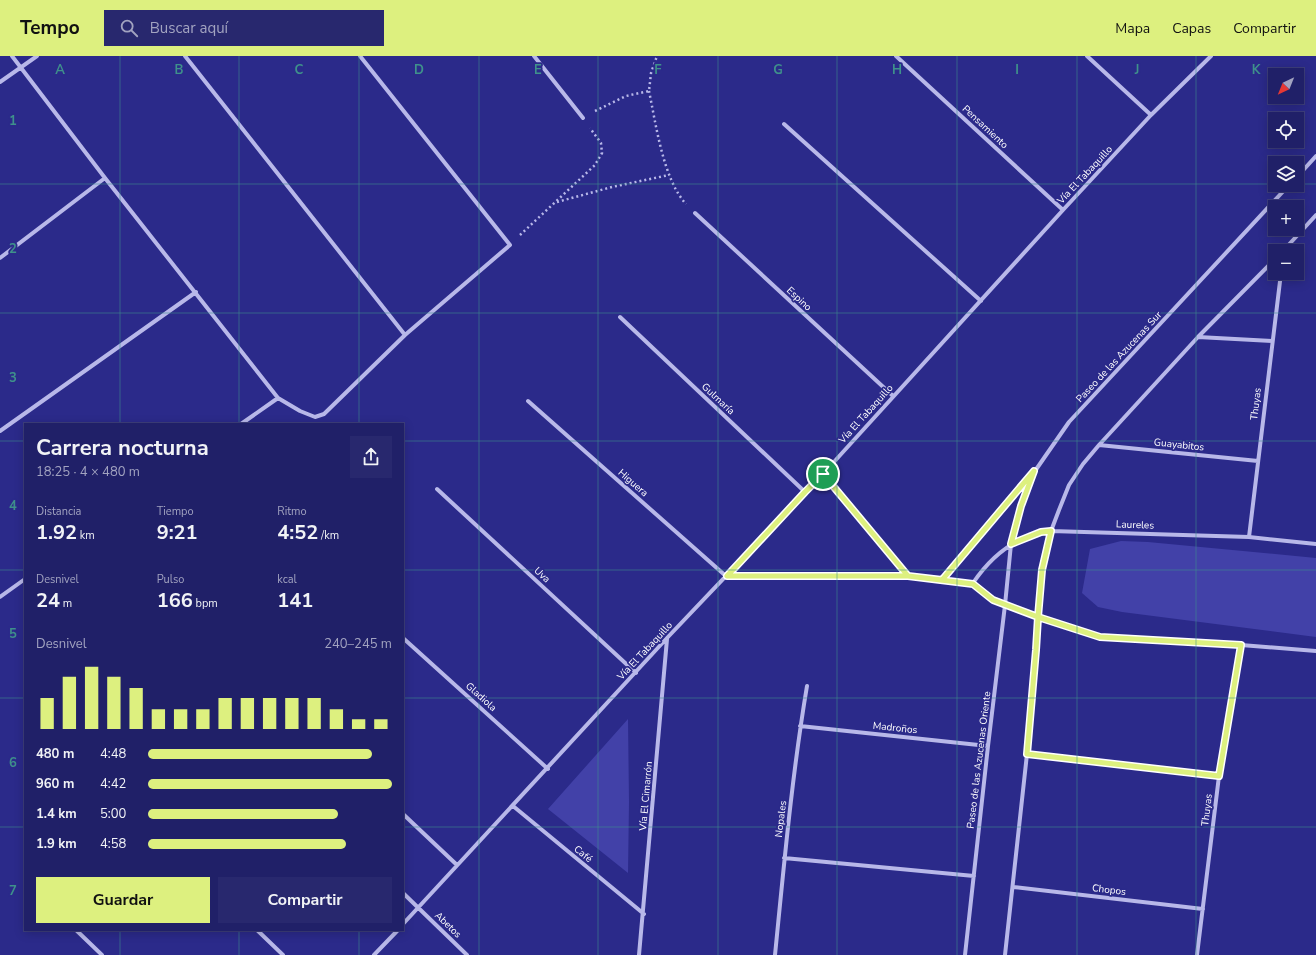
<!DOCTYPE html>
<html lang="es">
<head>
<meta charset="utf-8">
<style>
	:root { --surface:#202068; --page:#28286e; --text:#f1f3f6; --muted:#a2a3c0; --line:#3d3e7c; --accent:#ddf07f }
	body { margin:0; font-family:"Nunito Sans",sans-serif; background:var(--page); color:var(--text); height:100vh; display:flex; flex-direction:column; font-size:15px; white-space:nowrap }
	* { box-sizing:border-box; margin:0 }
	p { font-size:13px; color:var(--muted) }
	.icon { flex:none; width:22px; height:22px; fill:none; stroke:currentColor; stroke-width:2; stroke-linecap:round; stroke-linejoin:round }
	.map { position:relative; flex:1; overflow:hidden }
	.details { position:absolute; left:24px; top:367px; width:380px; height:508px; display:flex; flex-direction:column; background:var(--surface); border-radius:0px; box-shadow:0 2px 10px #0003,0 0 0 1px var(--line) }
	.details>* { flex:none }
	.needle { width:26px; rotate:223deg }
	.tools { position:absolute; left:1268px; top:12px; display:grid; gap:8px }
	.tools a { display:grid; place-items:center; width:36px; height:36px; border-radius:0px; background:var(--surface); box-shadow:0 2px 10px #0003,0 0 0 1px var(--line); font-size:20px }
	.pin { position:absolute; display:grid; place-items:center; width:34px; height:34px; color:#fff; margin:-17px; border:2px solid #fff; border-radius:50%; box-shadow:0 1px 4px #0007 }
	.round { display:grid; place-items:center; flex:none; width:42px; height:42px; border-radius:0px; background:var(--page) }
	.headline { display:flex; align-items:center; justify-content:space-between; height:68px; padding:0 12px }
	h1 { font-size:22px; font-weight:700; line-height:30px }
	.stats { display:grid; grid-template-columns:repeat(3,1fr); gap:6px; height:68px; padding:4px 12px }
	.stats div { display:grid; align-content:center }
	.stats b { font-size:20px; font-weight:700 }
	.stats small { font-size:11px; font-weight:400 }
	.stats p { font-size:11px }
	.chart { height:112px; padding:8px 12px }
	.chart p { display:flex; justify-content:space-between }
	.chart svg { width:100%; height:72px; margin-top:4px; stroke:var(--accent); stroke-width:6 }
	.primary-button { display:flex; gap:8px; margin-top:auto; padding:8px 12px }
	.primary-button a { flex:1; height:46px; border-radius:0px; background:var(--accent); color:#111; font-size:16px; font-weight:700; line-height:46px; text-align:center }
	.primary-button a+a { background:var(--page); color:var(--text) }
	ul { padding:0 12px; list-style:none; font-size:13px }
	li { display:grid; grid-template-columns:64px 48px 1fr; align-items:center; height:30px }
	li i { height:10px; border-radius:5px; background:var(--accent) }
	header { display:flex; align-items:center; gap:24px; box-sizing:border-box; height:56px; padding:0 20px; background:var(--accent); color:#111 }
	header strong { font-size:19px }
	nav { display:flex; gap:22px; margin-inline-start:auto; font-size:14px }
	.search { width:280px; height:36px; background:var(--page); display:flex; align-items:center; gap:10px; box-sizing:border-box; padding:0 14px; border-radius:0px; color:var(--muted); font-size:15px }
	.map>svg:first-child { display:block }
	.green { fill:#4241a8 }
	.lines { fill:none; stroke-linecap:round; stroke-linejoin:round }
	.path { stroke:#b8b8e9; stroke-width:2.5; stroke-dasharray:2 3; stroke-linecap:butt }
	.minor { stroke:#b8b8e9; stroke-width:4 }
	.route-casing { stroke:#fff; stroke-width:8 }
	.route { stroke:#ddf07f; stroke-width:5 }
	.grid { fill:none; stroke:#3f918b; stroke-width:1; stroke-opacity:0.55 }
	.labels { text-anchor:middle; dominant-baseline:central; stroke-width:3.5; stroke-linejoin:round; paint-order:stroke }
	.street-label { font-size:10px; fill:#fff; stroke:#2b2a8a }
	.grid-label { font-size:13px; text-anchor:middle; font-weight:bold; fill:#3f918b; stroke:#2b2a8a; stroke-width:3.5; stroke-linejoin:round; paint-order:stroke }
</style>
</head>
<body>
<header>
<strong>Tempo</strong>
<div class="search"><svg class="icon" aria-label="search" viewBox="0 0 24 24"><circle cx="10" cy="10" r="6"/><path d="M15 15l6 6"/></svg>Buscar aquí</div>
<nav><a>Mapa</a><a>Capas</a><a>Compartir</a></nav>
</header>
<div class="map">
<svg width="1316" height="899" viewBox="0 0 1316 899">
	<rect width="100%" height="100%" fill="#2b2a8a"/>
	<path class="green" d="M1121,485l27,1 168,16v79l-194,-25 -24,-5 -16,-14 8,-44z
		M628,663l1,83 -1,71 -80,-64z"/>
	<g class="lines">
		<path class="path" d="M649,35c7,33 14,88 37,113
			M595,55l31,-15 23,-5 2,-18 6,-17
			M557,146l55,-15 57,-12
			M520,179l75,-70 7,-12 -1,-10 -11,-15"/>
		<path class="minor" d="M12,0l93,122 173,220 22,13 15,6 9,-3 81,-79 105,-90 -150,-189
			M185,0l220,279
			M534,0l49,62
			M896,0l167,154
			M1087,0l64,59
			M0,26l37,-26
			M784,68l197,177
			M1297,121l19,-21
			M695,157l198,183
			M1283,195l33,-36
			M0,202l105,-80
			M620,261l185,175
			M1198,281l74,4
			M528,345l199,176 181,-1 65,7 20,17 79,29 28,8 141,8 75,6
			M241,368l37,-26
			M0,375l196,-139
			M1099,389l159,16
			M823,418l85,102
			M437,433l199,184
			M1249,481l32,-264
			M941,524l91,-106
			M973,527c19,-28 43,-48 78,-52l198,6 67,7
			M0,541l25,-18
			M403,582l145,131
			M800,670l188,20
			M1027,698l192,22
			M513,750l131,108
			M403,758l54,51
			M784,802l190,18
			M1013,831l190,22
			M403,837l64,62
			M403,868l264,-286 156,-164 240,-264 88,-95 60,-59
			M76,874l26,25
			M257,874l26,25
			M374,899l24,-25
			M639,899l28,-316
			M775,899c9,-90 17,-180 32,-269
			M965,899l23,-209 17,-141 6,-61 10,-38 14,-35 34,-49 220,-237
			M1005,899l22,-201 15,-184 9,-39 8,-21 10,-25 14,-21 16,-19 99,-108 77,-78
			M1197,899l22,-179 22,-131"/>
	</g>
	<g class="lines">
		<defs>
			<path id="route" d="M823,418l-18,18 -78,84h181l65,8 20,16 45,17 -2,33 -9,104 192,22 22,-131 -141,-8 -62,-20 4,-47 9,-39 -10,1 -30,12 10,-38 13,-35 -92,109 -34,-4 -85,-102"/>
		</defs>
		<use href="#route" class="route-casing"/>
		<use href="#route" class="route"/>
	</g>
	<path class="grid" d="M120,0v368M239,0v368M359,0v368M479,0v899M598,0v899M718,0v899M837,0v899M957,0v899M1077,0v899M1196,0v899M0,128h1275M1297,128h19M0,257h1316M0,385h25M403,385h913M0,514h25M403,514h913M0,642h25M403,642h913M0,771h25M403,771h913M120,874v25M239,874v25M359,874v25"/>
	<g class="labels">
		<g class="street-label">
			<text transform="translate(985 71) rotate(43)">Pensamiento</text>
			<text transform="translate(1085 119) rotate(-47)">Vía El Tabaquillo</text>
			<text transform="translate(799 243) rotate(43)">Espino</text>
			<text transform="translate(1119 301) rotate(-47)">Paseo de las Azucenas Sur</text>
			<text transform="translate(718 343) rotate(43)">Gulmaría</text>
			<text transform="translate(1256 348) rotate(-83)">Thuyas</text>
			<text transform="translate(866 358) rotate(-48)">Vía El Tabaquillo</text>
			<text transform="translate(1179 389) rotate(6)">Guayabitos</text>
			<text transform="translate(633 427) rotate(41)">Higuera</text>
			<text transform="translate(1135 469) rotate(2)">Laureles</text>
			<text transform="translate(542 519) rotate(43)">Uva</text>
			<text transform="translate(645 595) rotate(-47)">Vía El Tabaquillo</text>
			<text transform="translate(481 641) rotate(42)">Gladiola</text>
			<text transform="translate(895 672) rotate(6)">Madroños</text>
			<text transform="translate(979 704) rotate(-83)">Paseo de las Azucenas Oriente</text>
			<text transform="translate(646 740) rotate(-85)">Vía El Cimarrón</text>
			<text transform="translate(1207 754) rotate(-83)">Thuyas</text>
			<text transform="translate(781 763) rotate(-83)">Nopales</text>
			<text transform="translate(583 798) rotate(39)">Café</text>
			<text transform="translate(1109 834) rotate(7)">Chopos</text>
			<text transform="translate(448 869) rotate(44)">Abetos</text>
		</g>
	</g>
	<g class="grid-label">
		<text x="60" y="18">A</text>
		<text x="179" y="18">B</text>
		<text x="299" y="18">C</text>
		<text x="419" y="18">D</text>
		<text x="538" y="18">E</text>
		<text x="658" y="18">F</text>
		<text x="778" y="18">G</text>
		<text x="897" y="18">H</text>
		<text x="1017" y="18">I</text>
		<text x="1137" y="18">J</text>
		<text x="1256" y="18">K</text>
		<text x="13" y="69">1</text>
		<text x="13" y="197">2</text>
		<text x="13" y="326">3</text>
		<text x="13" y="454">4</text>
		<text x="13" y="582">5</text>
		<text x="13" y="711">6</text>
		<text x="13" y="839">7</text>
	</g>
</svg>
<div class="tools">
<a><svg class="needle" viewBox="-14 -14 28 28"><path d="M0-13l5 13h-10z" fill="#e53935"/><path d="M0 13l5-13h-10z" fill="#a2a3c0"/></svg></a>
<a><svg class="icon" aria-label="locate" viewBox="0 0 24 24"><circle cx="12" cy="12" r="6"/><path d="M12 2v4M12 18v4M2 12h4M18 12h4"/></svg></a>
<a><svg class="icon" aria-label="layers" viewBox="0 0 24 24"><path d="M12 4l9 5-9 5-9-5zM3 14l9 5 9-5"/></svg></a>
<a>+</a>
<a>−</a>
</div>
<div class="pin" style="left:823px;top:418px;background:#1e9e55"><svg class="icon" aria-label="arrive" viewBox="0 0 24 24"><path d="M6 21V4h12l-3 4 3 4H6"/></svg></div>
<section class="details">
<div class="headline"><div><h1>Carrera nocturna</h1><p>18:25 · 4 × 480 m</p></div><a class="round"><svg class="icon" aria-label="share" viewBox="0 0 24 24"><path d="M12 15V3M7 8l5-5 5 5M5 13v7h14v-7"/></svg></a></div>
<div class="stats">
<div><p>Distancia</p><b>1.92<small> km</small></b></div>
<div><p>Tiempo</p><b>9:21</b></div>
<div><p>Ritmo</p><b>4:52<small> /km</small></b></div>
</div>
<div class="stats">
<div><p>Desnivel</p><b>24<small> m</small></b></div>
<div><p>Pulso</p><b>166<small> bpm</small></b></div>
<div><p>kcal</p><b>141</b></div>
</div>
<div class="chart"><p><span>Desnivel</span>240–245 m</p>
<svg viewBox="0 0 160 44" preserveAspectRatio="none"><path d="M5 44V25M15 44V12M25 44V6M35 44V12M45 44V19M55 44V32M65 44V32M75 44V32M85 44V25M95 44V25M105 44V25M115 44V25M125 44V25M135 44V32M145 44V38M155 44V38"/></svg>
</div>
<ul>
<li><b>480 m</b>4:48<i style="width:92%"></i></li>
<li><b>960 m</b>4:42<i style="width:100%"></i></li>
<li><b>1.4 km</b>5:00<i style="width:78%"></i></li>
<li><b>1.9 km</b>4:58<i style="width:81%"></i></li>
</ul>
<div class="primary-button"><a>Guardar</a><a>Compartir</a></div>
</section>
</div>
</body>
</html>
